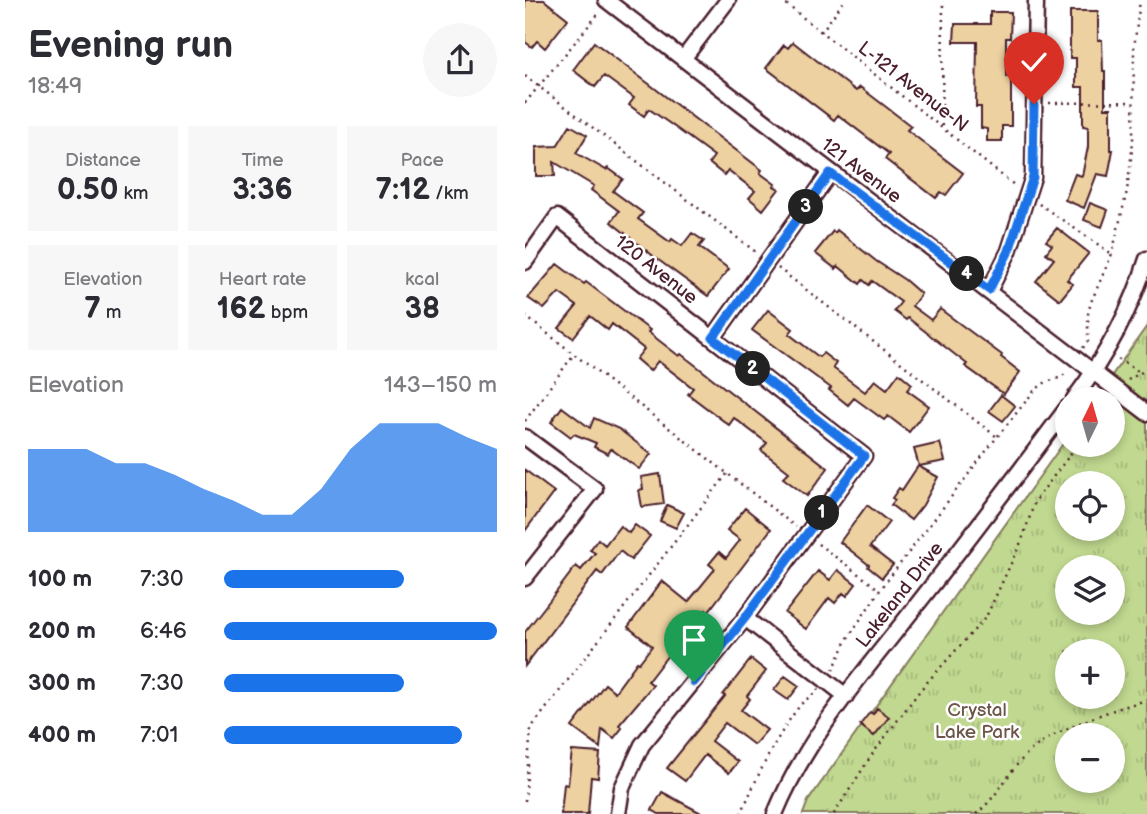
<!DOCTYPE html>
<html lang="en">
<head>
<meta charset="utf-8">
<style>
	:root { --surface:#fff; --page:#f7f7f7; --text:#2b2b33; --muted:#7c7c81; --accent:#1a73e8 }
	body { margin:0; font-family:"Balsamiq Sans",sans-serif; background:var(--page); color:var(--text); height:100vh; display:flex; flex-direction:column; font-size:26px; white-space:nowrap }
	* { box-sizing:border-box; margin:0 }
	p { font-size:23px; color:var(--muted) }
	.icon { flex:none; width:38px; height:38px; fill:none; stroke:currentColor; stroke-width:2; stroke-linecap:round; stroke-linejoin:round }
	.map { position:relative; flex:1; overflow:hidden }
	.panel { display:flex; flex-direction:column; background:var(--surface); width:525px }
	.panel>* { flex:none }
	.needle { width:46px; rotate:5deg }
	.buttons { position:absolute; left:530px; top:387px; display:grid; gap:14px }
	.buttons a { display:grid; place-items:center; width:70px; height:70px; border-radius:50%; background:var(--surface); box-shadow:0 4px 10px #0003; font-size:35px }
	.pin { position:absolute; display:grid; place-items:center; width:60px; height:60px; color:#fff; margin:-72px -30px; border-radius:50% 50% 50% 0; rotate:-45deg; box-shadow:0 0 7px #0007 }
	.pin .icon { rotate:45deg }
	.km { position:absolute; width:35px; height:35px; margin:-18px; border-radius:50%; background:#222; color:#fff; font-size:19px; line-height:35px; text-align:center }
	.round { display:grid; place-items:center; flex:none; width:74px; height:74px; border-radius:37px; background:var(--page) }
	.overview { display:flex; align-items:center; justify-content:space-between; height:119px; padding:0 28px }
	h1 { font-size:38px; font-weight:800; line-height:52px }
	.stats { display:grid; grid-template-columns:repeat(3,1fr); gap:10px; height:119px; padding:7px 28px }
	.stats div { display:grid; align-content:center; border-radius:0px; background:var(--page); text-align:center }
	.stats b { font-size:30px; font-weight:800 }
	.stats small { font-size:19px; font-weight:400 }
	.stats p { font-size:19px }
	.chart { height:196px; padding:14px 28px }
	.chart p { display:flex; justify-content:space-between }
	.chart svg { width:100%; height:126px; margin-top:7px; fill:var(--accent); opacity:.7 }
	ul { padding:0 28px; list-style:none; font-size:23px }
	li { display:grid; grid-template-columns:112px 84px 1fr; align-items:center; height:52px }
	li i { height:18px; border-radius:9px; background:var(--accent) }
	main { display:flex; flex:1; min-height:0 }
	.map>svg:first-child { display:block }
	.park { fill:url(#park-tufts); stroke:#857c5d; stroke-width:2; fill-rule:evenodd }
	.building { fill:#edd1a1; stroke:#4a1f2b; stroke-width:2 }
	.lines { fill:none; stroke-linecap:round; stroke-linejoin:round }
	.minor-casing { stroke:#4a1f2b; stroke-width:19 }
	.path { stroke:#4a1f2b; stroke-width:2.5; stroke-dasharray:2 5; stroke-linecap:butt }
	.minor { stroke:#fff; stroke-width:14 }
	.route-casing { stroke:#fff; stroke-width:14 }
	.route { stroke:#1a73e8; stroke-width:9 }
	.labels { text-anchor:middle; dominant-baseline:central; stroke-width:5; stroke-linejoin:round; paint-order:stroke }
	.street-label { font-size:19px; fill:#4a1f2b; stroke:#fff }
	.park-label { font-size:19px; fill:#6d5649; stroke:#fff }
</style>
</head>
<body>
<main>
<section class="panel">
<div class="overview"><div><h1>Evening run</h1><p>18:49</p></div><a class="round"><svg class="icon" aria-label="share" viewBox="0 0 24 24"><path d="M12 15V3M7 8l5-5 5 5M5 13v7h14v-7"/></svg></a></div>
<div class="stats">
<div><p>Distance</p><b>0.50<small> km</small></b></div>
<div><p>Time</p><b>3:36</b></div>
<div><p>Pace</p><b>7:12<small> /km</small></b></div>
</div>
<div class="stats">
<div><p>Elevation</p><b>7<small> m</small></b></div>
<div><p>Heart rate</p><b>162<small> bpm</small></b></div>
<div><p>kcal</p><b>38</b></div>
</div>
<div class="chart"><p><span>Elevation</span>143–150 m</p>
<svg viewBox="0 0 160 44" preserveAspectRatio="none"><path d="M0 44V15L10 15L20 15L30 20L40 20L50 24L60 29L70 33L80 38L90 38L100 29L110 15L120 6L130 6L140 6L150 11L160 15V44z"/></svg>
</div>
<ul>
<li><b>100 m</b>7:30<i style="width:66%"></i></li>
<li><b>200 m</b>6:46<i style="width:100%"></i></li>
<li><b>300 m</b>7:30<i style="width:66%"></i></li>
<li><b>400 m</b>7:01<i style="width:87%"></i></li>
</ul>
</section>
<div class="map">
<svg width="622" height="814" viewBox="0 0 622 814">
	<defs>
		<pattern id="park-tufts" width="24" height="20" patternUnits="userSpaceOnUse" patternTransform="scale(1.75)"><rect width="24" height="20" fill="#c0d88f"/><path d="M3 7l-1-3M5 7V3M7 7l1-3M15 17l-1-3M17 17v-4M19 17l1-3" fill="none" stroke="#a6b97c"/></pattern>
	</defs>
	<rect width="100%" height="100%" fill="#fff"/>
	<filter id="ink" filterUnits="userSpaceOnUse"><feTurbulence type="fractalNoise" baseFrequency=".0143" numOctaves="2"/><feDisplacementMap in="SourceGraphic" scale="14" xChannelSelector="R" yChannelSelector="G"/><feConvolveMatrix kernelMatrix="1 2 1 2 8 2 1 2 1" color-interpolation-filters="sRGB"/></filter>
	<g filter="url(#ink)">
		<path class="park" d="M622,326v488h-344l5,-13 259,-363v6h46v-45h-18zM542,483h46v45h-46zM542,567h46v45h-46zM542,651h46v45h-46zM542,735h46v45h-46z"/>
		<path class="building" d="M0,0h19l24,19 -23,29 -8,-7 -5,6 -7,-5z
			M545,11h28v29h4l1,31h2v37h6v42h2l-5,26 -11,-2 -13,34 -19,-8 10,-26 7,2 6,-29v-20l-5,-1v-39h-7v-29h-6z
			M465,12h21l-1,26h-4v39h5v49h-9v15h-15v-12l-6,-1v-21h-5l1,-65h-23l1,-18h35z
			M69,42l168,128 -2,3 15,11 -1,2 5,3 -16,21 -14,-12 6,-7 -27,-21 -4,5 -15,-12 5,-7 -38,-28 -27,-19 -5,7 -15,-11 5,-7 -30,-22 -9,11 -22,-17z
			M268,42l63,49 4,-4 51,39 -4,4 56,43 -17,22 -5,-3 -5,6 -51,-39 4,-5 -51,-39 -4,5 -68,-52 18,-23 4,3z
			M45,125l17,10 -11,18 30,17 2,-2 15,11 -10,12 30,22 -5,6 32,23 2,-3 10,7 10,-13 12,8 -5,6 30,22 -21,27 -51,-37 -46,-37 8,-11 -28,-21 3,-4 -40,-24 1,14h-19v-29l21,-1z
			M565,203l18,7 -6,17 -18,-7z
			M532,228l32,25 -22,27 6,4 -13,16 -24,-19 18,-22 -8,-6 6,-8 -6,-4z
			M312,230l39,31 29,19 16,14 -9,12 19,14 9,-11 62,46 -1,2 19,15 -16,22 -39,-28 2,-2 -59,-46 -2,2 -12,-9 7,-9 -29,-21 -3,4 -6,-5 -3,4 -22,-18 -2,3 -21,-16 18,-22 2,2z
			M32,264l27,20 2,-2 45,34 19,14 -2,2 31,24 2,-2 147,114 -21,28 -24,-18 6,-6 -28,-22 6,-7 -33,-25 -5,7 -41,-31 5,-6 -35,-27 -8,10 -14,-12 8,-10 -32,-25 -4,6 -18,-14 -17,22 -14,-10 18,-22 -18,-13 -15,16 -16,-11z
			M243,310l25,19 -4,5 30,23 4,-4 13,10 -3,5 32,24 10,-12 12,9 12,-16 13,11 -5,6 22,16 -20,26 -21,-16 -4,4 -30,-22 -6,7 -19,-15 2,-2 -79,-58z
			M476,395l14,11 -12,15 -14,-10z
			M37,407l28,21 4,-10 25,11 32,25 -12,15 -28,-20 -3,5 -14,-7 2,-4 -22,-9 -3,3 -20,-15z
			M415,443l5,18 -26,5 -5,-17z
			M393,466l20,11 -15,28 -12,15 -20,-15 4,-5 -3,-2 7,-10 3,2z
			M0,470l29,22 -29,39z
			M135,474l4,30 -22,3 -3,-17 4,-1 -2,-12z
			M142,505l17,8 -8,15 -16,-7z
			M342,505l22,17 -19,25 23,18 -11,13 -14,-11 1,-2 -29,-23z
			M220,508l26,21 -63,83 -2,-2 -22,29 -2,-2 -34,44 5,4 -34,40 3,3 -8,10 -12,-9 -2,19 -28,-21 33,-43 10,8 22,-30 2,1 13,-17 -24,-19 34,-46 26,21 27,-33 -6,-5 10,-12 7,6 14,-18 -13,-10z
			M110,525l15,11 -19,24 -11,-9 -18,24 -5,-4 -72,95v-34l35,-45 16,-21 5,4 14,-17 -5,-3 8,-11 7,6 15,-19 9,7z
			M313,570l18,14 -9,12 -4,-3 -8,10 -6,-5 -23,31 -21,-16 33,-42 12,9z
			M226,659l15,12 -19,25 3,3 -9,11 26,20 -13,15 -29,-22 -14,18 27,21 -9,11 -24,-18 -20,26 -18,-13 58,-72 -2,-1z
			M260,676l14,10 -11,14 -14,-10z
			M352,708l12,9 -15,19 -14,-11 10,-13 3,2z
			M47,751l28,2 -2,25 -7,-1 -3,37h-27l3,-30 4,1z
			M137,792l41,22h-44l-7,-4z"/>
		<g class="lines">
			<defs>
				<path id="minor" d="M81,0l541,413
					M158,59l45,-59
					M0,262l32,-45 307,239 -119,162 -103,127 -20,43 -4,26
					M464,291l20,-40 24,-74 3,-177
					M188,338l117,-165
					M549,399c32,-43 57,-88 73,-140
					M0,437l70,52 -70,89
					M220,618l101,78
					M250,814c31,-76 86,-138 137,-203 53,-67 104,-135 155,-203"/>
			</defs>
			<use href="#minor" class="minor-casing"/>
			<path class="path" d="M256,0l233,185
				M296,32l24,-32
				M0,76l231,176
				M0,103l74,-90
				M524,103l84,-1
				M417,126l1,-126
				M514,204l73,50
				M253,268l219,169
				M0,316l271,211
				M558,348l5,-7v-27l3,-12 21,-48 15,-63 6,-49 1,-94 6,-48
				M593,359l23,14
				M603,380l19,-11
				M0,421l49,-67
				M293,544l62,46
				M308,670l15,-32 32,-48 117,-153 38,-47 11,-8 16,-5 5,-6
				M0,801l6,-73 196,-254
				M216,814c16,-37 33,-74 57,-106 5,-8 14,-11 20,-19
				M309,814l37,-58 50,-67 65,-72 36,-77 13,-39 43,-57
				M451,814c20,-15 31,-40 49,-58 23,-25 88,-47 122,-56"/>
			<use href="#minor" class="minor"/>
		</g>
	</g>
	<g class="lines" filter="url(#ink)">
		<defs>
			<path id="route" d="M169,682l51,-64 119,-162 -151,-118 117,-165 159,117 20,-39 24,-74 1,-73"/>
		</defs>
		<use href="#route" class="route-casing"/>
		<use href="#route" class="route"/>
	</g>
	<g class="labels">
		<g class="street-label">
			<text transform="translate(388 87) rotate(38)">L-121 Avenue-N</text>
			<text transform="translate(336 171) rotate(37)">121 Avenue</text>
			<text transform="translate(131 270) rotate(38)">120 Avenue</text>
			<text transform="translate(375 595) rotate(-52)">Lakeland Drive</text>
		</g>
		<g class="park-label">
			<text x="452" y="710">Crystal<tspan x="452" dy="22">Lake Park</tspan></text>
		</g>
	</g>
</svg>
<div class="buttons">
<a><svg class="needle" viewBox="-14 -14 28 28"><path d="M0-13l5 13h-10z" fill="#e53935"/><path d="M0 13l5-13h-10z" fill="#7c7c81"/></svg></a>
<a><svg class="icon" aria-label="locate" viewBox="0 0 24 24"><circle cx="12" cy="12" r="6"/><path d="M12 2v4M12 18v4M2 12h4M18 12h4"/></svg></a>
<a><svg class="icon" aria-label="layers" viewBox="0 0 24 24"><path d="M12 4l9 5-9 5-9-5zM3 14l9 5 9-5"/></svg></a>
<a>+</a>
<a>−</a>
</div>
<div class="pin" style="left:169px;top:682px;background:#1e9e55"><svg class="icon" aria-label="arrive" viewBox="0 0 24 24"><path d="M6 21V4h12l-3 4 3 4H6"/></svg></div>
<div class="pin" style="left:509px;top:104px;background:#d93025"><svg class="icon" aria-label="check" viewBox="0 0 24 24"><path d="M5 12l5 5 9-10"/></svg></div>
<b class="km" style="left:297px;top:513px">1</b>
<b class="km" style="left:228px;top:369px">2</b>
<b class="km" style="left:281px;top:207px">3</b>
<b class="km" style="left:442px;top:274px">4</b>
</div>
</main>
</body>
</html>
